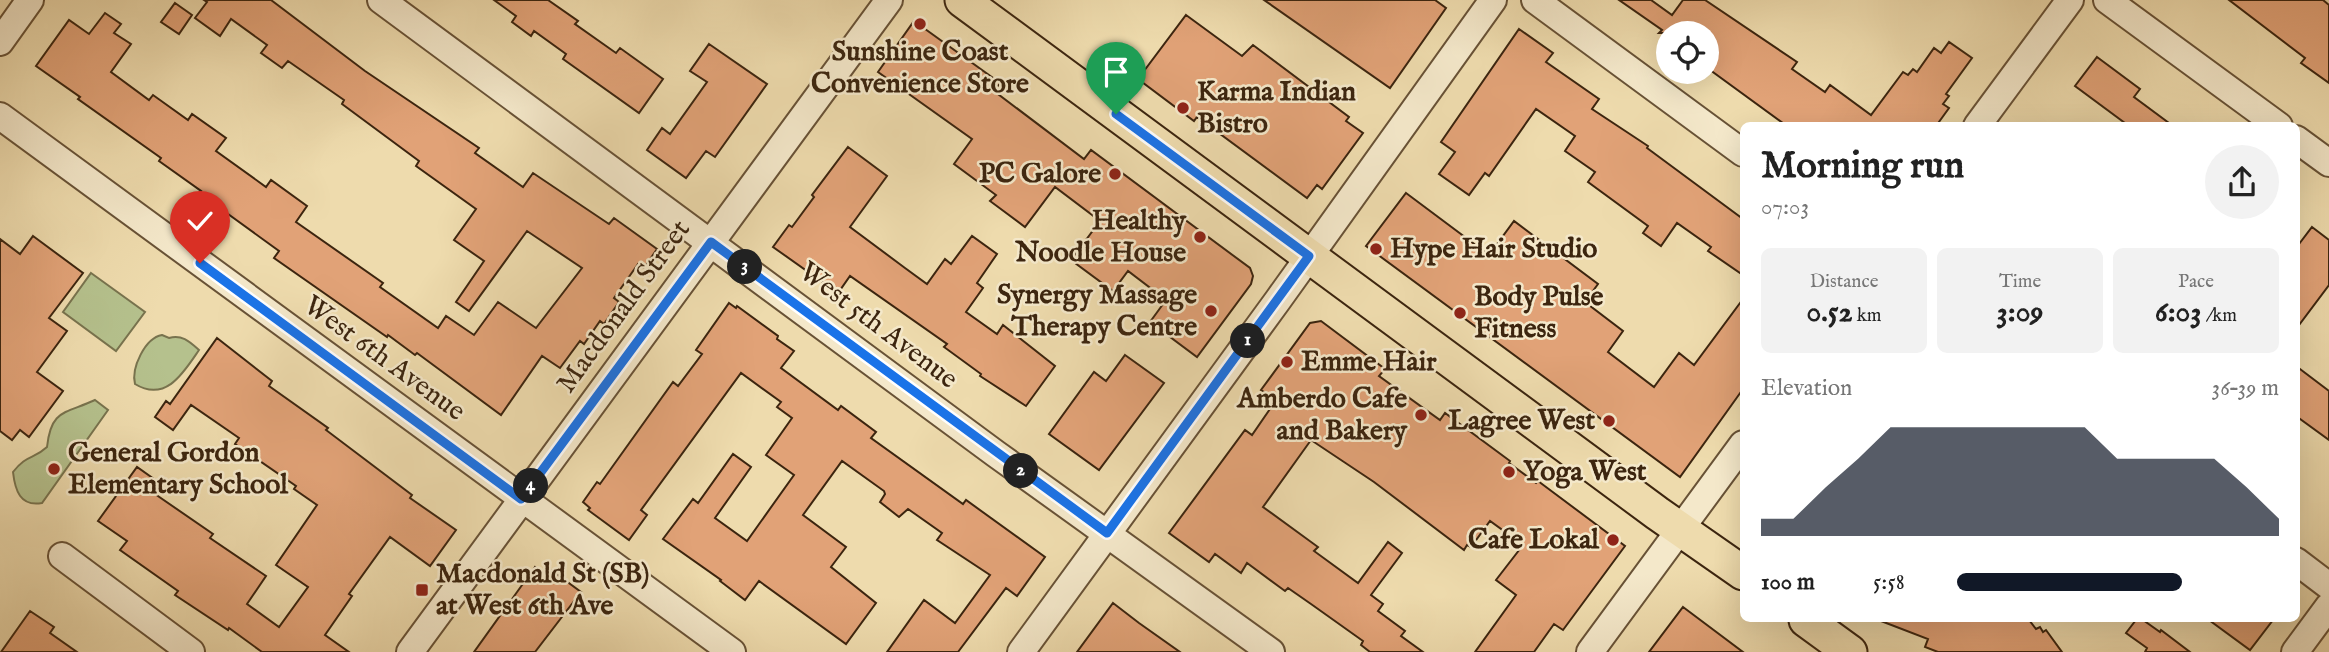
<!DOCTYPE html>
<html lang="en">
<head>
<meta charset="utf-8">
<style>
	:root { --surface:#fff; --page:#f2f2f2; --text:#222; --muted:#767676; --accent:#111827 }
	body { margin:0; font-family:"IM FELL English",serif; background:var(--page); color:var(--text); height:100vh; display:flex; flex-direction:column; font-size:26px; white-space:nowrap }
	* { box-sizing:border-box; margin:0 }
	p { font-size:23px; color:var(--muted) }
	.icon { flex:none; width:38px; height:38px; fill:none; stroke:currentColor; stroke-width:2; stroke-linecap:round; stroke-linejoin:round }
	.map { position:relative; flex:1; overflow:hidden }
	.sheet { position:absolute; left:1740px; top:122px; width:560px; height:500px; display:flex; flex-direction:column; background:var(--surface); border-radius:10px; box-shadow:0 7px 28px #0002 }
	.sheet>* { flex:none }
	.fabs { position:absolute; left:1656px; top:21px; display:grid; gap:14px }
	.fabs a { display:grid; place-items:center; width:63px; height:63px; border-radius:50%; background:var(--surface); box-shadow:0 7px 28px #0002; font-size:35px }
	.pin { position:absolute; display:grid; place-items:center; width:60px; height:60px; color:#fff; margin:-72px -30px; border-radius:50% 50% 50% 0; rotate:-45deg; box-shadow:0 0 7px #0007 }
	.pin .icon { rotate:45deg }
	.km { position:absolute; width:35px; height:35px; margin:-18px; border-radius:50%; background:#222; color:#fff; font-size:19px; line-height:35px; text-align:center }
	.round { display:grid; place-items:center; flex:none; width:74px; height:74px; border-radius:37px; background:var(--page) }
	.overview { display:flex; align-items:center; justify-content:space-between; height:119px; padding:0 21px }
	h1 { font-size:38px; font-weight:800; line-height:52px }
	.metrics { display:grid; grid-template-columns:repeat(3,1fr); gap:10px; height:119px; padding:7px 21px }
	.metrics div { display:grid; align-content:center; border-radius:10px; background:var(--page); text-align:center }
	.metrics b { font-size:30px; font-weight:800 }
	.metrics small { font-size:19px; font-weight:400 }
	.metrics p { font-size:19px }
	.chart { height:196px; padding:14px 21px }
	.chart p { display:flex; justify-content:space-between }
	.chart svg { width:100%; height:126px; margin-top:7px; fill:var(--accent); opacity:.7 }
	ul { padding:0 21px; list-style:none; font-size:23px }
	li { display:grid; grid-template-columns:112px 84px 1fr; align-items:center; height:52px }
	li i { height:18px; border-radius:9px; background:var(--accent) }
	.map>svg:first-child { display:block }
	.green { fill:#b5c18d; stroke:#78734e; stroke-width:2 }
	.building { fill:#e1a277; stroke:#3c250f; stroke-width:2 }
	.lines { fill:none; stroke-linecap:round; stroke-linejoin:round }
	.minor-casing { stroke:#685236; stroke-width:30 }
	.major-casing { stroke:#3c250f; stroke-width:37 }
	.minor { stroke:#f4e8ca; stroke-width:26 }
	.major { stroke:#eedbad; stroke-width:33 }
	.route-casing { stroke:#fff; stroke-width:14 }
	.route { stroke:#1a73e8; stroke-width:9 }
	.poi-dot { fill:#8f2418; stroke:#f4e8ca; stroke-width:2.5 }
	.labels { text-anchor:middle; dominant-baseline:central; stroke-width:5; stroke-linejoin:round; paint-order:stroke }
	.poi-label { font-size:28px; font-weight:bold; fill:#3c250f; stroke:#f4e8ca; text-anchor:start }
	.street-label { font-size:28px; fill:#3c250f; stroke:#f4e8ca }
</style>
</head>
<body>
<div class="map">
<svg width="2329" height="652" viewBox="0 0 2329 652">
	<rect width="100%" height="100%" fill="#eedbad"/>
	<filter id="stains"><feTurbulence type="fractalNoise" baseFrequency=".00286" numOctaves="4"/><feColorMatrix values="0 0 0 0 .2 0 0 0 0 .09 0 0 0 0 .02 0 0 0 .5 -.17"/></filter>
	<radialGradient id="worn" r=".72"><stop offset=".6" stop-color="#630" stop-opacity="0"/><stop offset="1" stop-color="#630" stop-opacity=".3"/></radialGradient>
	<path class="green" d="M91,273l54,39 -29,39 -53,-39z
		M162,335l7,3c13,-4 21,4 30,12 -15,22 -33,53 -64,34 -4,-16 10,-46 27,-49z
		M95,400l13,10 -66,93c-22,4 -27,-13 -29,-31 14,-18 20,-12 34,-25 4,-38 18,-33 48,-47z"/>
	<path class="building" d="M204,0h67l94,71 114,77 -4,5 48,34 10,-14 76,51 5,-6 43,31 -13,19 -6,-4 -24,34 5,4 -15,22 -4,-3 -16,23 -4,-3 -20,27 -18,-12 -41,59 -84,-62 -2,2 -27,-20 -1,2 -113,-79 5,-7 -80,-58 2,-2 -42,-30 2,-3 -83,-59 2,-2 -44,-31 33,-46 20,14 16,-21 16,11 -7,9 17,11 -20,28 38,28 4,-5 35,25 4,-6 34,24 -10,13 50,36 5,-7 36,26 -11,16 87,61 -3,4 58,41 8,-12 28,19 24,-33 38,26 46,-60 -55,-37 -58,80 -13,-9 28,-41 -30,-21 22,-31 -60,-43 3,-5 -77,-57 2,-4 -56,-39 -6,7 -21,-15 6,-8 -36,-26 -11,17 -25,-18 12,-16z
		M494,0h54l30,21 -3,3 41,29 4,-5 43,31 -24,34 -76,-54 3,-5 -32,-23 -3,5 -19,-14 4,-6z
		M1264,0h171l11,8 -56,80z
		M1619,0h32l21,15 11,-15h22l92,62 -5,7 33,23 5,-7 41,30 32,-43 5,3 5,-6 4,3 17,-24 7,5 8,-11 23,16 -26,36 3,2 -6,8 6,4 -13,18h-149l-81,-59v-34h-47l3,-3z
		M2229,0h94l6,5v78l-28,-20 4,-5z
		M175,3l17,12 -13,19 -18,-12z
		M1186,15l56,41 11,-11 96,72 -3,4 17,12 -41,56 -5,-4 -10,13 -110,-81 -3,4 -56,-42z
		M914,21l86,62 -6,8 90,68 7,-9 159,118 3,8 -2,8 -54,73 -47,-35 16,-22 -38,-29 -15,20 -42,-31 29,-39 -45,-34 -30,40 -35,-26 6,-6 -42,-31 18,-25 -94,-67z
		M1519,29l34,24 -7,9 53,37 -7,10 56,37 -1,2 96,71v56l-35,-24 3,-4 -34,-24 -16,23 -18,-13 5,-7 -60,-44 7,-10 -30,-21 10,-15 -39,-27 -47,67 -4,-3 -16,22 -30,-21 16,-22 -14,-10z
		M709,44l58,40 -52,73 -9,-6 -20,27 -39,-28 15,-22 8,6 37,-52 -17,-11z
		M2097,57l43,32 -6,8 39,29h-44l-54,-40z
		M848,147l39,29 -37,51 55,41 22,16 18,-25 6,5 21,-28 25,18 -20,29 6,5 -17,24 31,22 6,-9 52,41 -29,40 -46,-30 1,-2 -37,-27 3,-3 -97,-68 -12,17 -65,-46 16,-22 3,2 22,-30 -2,-2z
		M1406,193l83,62 25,-34 84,63 -13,18 38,29 -15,21 46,35 25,-34 15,12 49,-66v90l-63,88 -314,-231z
		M2312,227l17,13v45l-33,44v-81z
		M33,236l50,37 -34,45 18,13 -30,41 26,19 -34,46 -9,-7 -8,10 -12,-9v-192l20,15z
		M729,303l7,5 1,-2 41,30 -1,3 17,12 -13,17 57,42 3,-4 35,26 -5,6 92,66 3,-4 79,57 -28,39 -11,-8 -48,64h-71l37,-52 31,23 35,-48 -53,-35 5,-7 -34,-24 -9,8 -19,-15 5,-8 -1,-3 -42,-30 -39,54 43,32 -15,20 45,36 -30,41 -87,-63 -14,19 -25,-19 1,-1 -58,-41 30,-40 5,4 35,-49 18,13 -36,51 32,23 47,-66 -28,-20 26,-37 -15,-11 4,-5 -40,-29 -100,137 6,5 -18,25 -41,-30 2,-2 -7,-6 14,-20 3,2 73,-102 5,4 24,-32 -6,-4z
		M1321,321l64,48 -6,7 61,44 5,-7 65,48 -1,2 27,20 2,-2 87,65 -62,84 -9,-6 -20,28h-59l41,-57 -20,-15 27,-35 -33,-24 -19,26 -4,-2 -3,5 -90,-68 -63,-42 -48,67 55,40 -4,4 44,32 30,-41 14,11 -31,42 12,9 -5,7 27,20 -4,5 22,16h-53l-9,-7 2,-4 -52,-37 -23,-16 -3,3 -38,-28 -6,10 -26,-19 -6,8 -40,-29 76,-103 7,5 20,-29 -8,-7 3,-5 -6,-4 49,-67z
		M217,338l55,43 -3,5 59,42 -2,2 86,65 -2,3 46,32 -26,36 -40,-29 -41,57 3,2 -27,39 24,17h-87l-33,-24 -1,2 -53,-35 3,-4 -58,-41 7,-9 -29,-20 39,-54 24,17 -6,10 58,40 -3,4 56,38 -19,28 32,23 29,-40 -32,-22 41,-60 -23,-16 2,-3 -61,-42 4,-6 -48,-33 -18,25 -18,-13 11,-16 4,3z
		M1125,355l39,28 -65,87 -50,-36 45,-62 12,9z
		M2296,366l33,25v49l-33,-24z
		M535,567l8,7 4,-7 34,25 -46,60h-61z
		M1113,603l26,20 41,29h-103z
		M1683,607l60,45h-94z
		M30,611l24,16 -4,6 27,19h-76z
		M1881,620h148l7,9 4,-2 3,5 3,-2 16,22h-124l-13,-5 3,-8 -47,-18z
		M2136,620h7l17,12 1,-2 29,22h-45l2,-4 -21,-15z
		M2209,620h64l-23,30z"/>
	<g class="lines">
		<defs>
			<path id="minor" d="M381,0l615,454 275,198
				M1535,0l208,153
				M2107,0l172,126
				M0,42l30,-42
				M0,116l732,536
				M1977,126l93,-126
				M2296,139l33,24
				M62,556l129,96
				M2296,561l33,25
				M410,652l479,-652
				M1021,652l257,-352 215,-300
				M1590,652l153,-208
				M2295,652l34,-46"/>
			<path id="major" d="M962,0l695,513 86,60
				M1806,620l44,32"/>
		</defs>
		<use href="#minor" class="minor-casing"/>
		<use href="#major" class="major-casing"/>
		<use href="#minor" class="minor"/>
		<use href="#major" class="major"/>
	</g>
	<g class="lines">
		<defs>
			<path id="route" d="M200,263l321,236 190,-257 396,291 202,-277 -193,-142"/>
		</defs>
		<use href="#route" class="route-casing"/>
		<use href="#route" class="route"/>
	</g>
	<g class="poi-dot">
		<circle cx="920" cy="24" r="7"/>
		<circle cx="1183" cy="108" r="7"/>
		<circle cx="1115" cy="174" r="7"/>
		<circle cx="1200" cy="237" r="7"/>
		<circle cx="1376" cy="249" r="7"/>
		<circle cx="1211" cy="311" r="7"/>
		<circle cx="1460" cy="313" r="7"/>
		<circle cx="1287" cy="362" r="7"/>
		<circle cx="1421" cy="415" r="7"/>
		<circle cx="1609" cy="421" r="7"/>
		<circle cx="54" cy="469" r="7"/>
		<circle cx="1509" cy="472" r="7"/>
		<circle cx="1613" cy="540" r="7"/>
		<rect x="415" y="583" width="14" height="14" rx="3.5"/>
	</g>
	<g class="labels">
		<g class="poi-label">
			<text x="920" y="52" text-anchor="middle">Sunshine Coast<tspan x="920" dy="32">Convenience Store</tspan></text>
			<text x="1197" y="92">Karma Indian<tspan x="1197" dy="32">Bistro</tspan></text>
			<text x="1101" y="174" text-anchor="end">PC Galore</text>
			<text x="1186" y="221" text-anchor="end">Healthy<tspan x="1186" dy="32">Noodle House</tspan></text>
			<text x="1390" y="249">Hype Hair Studio</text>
			<text x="1197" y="295" text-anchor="end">Synergy Massage<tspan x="1197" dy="32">Therapy Centre</tspan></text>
			<text x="1474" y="297">Body Pulse<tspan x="1474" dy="32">Fitness</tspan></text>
			<text x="1301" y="362">Emme Hair</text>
			<text x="1407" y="399" text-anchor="end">Amberdo Cafe<tspan x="1407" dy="32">and Bakery</tspan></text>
			<text x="1595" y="421" text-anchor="end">Lagree West</text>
			<text x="68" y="453">General Gordon<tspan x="68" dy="32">Elementary School</tspan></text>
			<text x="1523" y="472">Yoga West</text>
			<text x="1599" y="540" text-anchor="end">Cafe Lokal</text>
			<text x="436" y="574">Macdonald St (SB)<tspan x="436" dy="32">at West 6th Ave</tspan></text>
		</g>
		<g class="street-label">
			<text transform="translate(624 307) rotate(-54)">Macdonald Street</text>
			<text transform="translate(878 326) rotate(37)">West 5th Avenue</text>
			<text transform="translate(384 359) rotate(36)">West 6th Avenue</text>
		</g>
	</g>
	<rect width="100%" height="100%" filter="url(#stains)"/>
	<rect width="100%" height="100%" fill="url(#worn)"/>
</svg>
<div class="fabs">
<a><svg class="icon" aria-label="locate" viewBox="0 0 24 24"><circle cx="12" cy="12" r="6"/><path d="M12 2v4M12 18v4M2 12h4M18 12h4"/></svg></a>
</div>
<div class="pin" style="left:1116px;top:114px;background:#1e9e55"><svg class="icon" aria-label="arrive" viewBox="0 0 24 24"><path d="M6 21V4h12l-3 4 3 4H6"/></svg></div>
<div class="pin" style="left:200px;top:263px;background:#d93025"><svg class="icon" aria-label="check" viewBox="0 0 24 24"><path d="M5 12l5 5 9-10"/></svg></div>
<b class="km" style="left:1248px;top:341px">1</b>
<b class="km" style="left:1021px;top:471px">2</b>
<b class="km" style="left:745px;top:267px">3</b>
<b class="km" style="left:531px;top:486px">4</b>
<section class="sheet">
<div class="overview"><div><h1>Morning run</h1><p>07:03</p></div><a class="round"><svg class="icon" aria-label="share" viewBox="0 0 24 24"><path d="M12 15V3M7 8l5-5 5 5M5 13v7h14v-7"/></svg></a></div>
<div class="metrics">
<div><p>Distance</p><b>0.52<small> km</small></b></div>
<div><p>Time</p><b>3:09</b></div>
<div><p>Pace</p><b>6:03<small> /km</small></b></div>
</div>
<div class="chart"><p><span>Elevation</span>36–39 m</p>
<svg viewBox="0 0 160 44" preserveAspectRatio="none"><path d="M0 44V38L10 38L20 27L30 17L40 6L50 6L60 6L70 6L80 6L90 6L100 6L110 17L120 17L130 17L140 17L150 27L160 38V44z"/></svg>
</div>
<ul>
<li><b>100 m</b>5:58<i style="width:70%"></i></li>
</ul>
</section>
</div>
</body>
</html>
